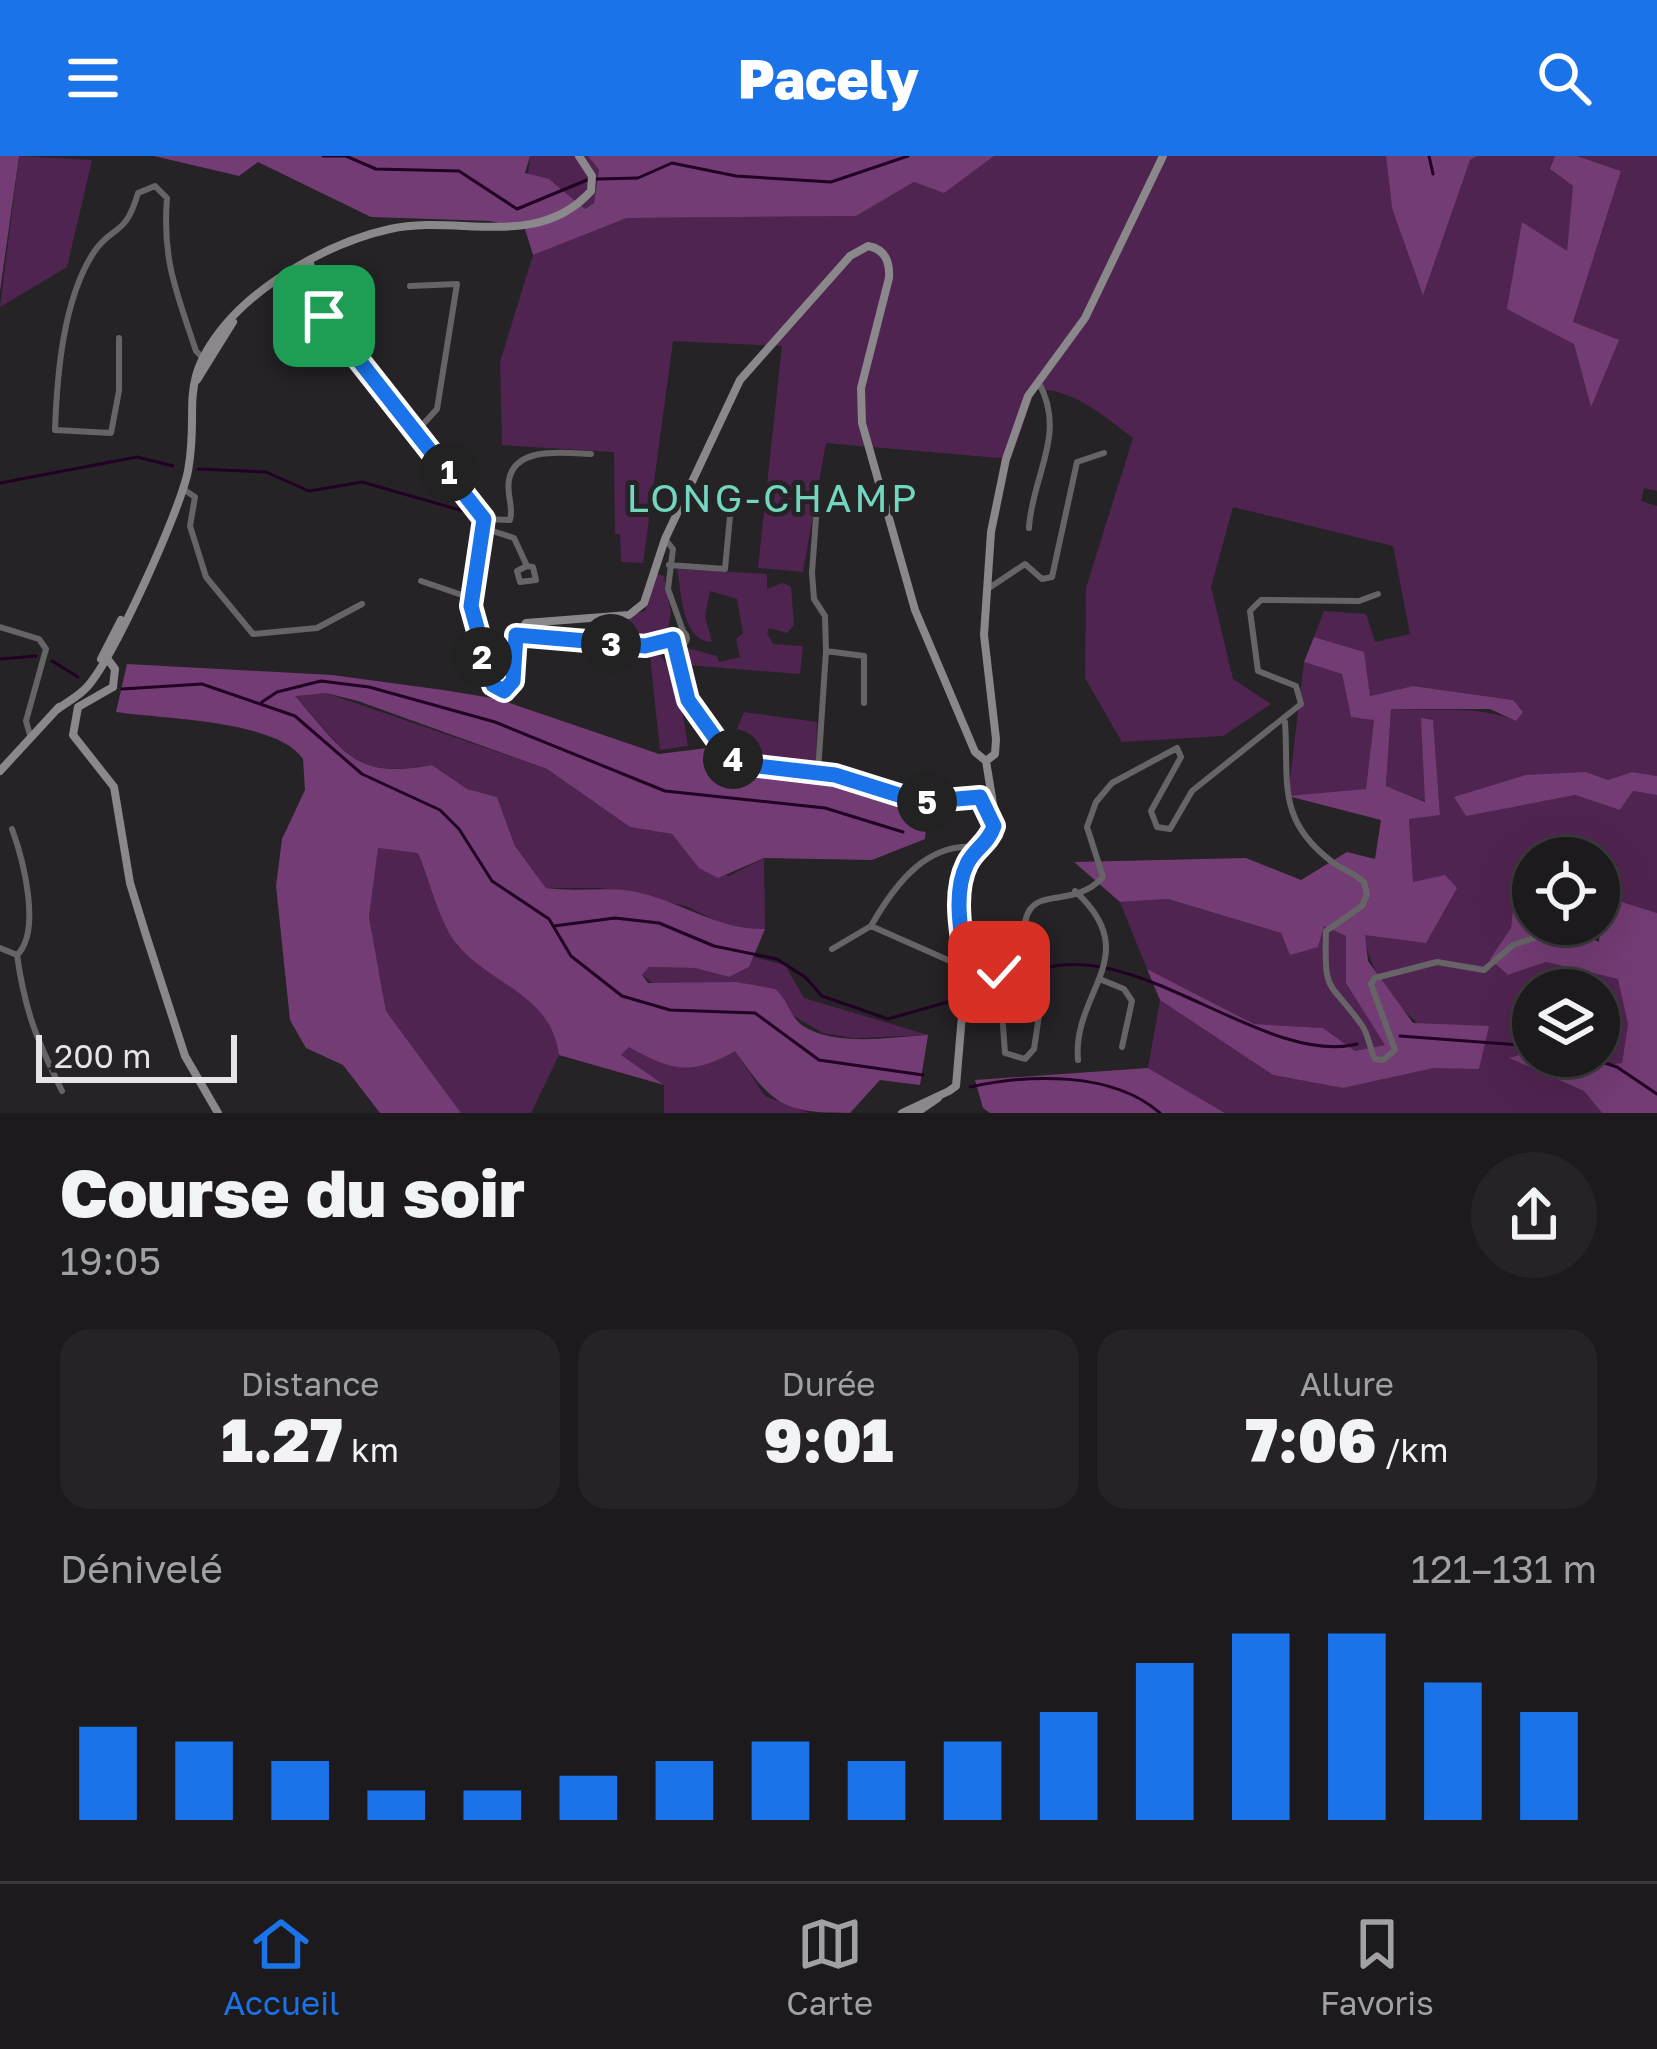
<!DOCTYPE html>
<html lang="fr">
<head>
<meta charset="utf-8">
<style>
	:root { --surface:#1c1a1c; --page:#252325; --text:#f1f3f6; --muted:#a0a1a3; --line:#3a383b; --accent:#1a73e8 }
	body { margin:0; font-family:"Golos Text",sans-serif; background:var(--page); color:var(--text); height:100vh; display:flex; flex-direction:column; font-size:45px; white-space:nowrap }
	* { box-sizing:border-box; margin:0 }
	p { font-size:39px; color:var(--muted) }
	.icon { flex:none; width:66px; height:66px; fill:none; stroke:currentColor; stroke-width:2; stroke-linecap:round; stroke-linejoin:round }
	.map { position:relative; height:957px; overflow:hidden }
	.panel { display:flex; flex-direction:column; background:var(--surface); flex:1 }
	.panel>* { flex:none }
	.buttons { position:absolute; left:1512px; top:681px; display:grid; gap:24px }
	.buttons a { display:grid; place-items:center; width:108px; height:108px; border-radius:50%; background:var(--surface); box-shadow:0 12px 48px #0002,0 0 0 3px var(--line); font-size:60px }
	.scale { position:absolute; left:36px; bottom:30px; width:201px; box-sizing:border-box; padding-left:12px; border:6px solid #e7e4e7; border-top:0; font-size:33px; line-height:42px; white-space:nowrap; color:#e7e4e7; -webkit-text-stroke:9px #262326; paint-order:stroke }
	.pin { position:absolute; display:grid; place-items:center; width:102px; height:102px; color:#fff; margin:-51px; border-radius:24px; box-shadow:0 6px 18px #0006 }
	.km { position:absolute; width:60px; height:60px; margin:-30px; border-radius:50%; background:#222; color:#fff; font-size:33px; line-height:60px; text-align:center }
	.round { display:grid; place-items:center; flex:none; width:126px; height:126px; border-radius:63px; background:var(--page) }
	.overview { display:flex; align-items:center; justify-content:space-between; height:204px; padding:0 60px }
	h1 { font-size:66px; font-weight:800; line-height:90px }
	.metrics { display:grid; grid-template-columns:repeat(3,1fr); gap:18px; height:204px; padding:12px 60px }
	.metrics div { display:grid; align-content:center; border-radius:30px; background:var(--page); text-align:center }
	.metrics b { font-size:60px; font-weight:800 }
	.metrics small { font-size:33px; font-weight:400 }
	.metrics p { font-size:33px }
	.chart { height:336px; padding:24px 60px }
	.chart p { display:flex; justify-content:space-between }
	.chart svg { width:100%; height:216px; margin-top:12px; stroke:var(--accent); stroke-width:6 }
	header { display:flex; justify-content:space-between; align-items:center; height:156px; padding:0 60px; background:var(--accent); color:#fff; font-size:54px; font-weight:800 }
	.tab-bar { display:flex; justify-content:space-around; align-items:center; height:168px; border-top:3px solid var(--line); background:var(--surface); font-size:33px; color:var(--muted) }
	.tab-bar a { display:grid; justify-items:center; gap:6px }
	.tab-bar .active { color:var(--accent) }
	.map>svg:first-child { display:block }
	.green { fill:#502451 }
	.forest { fill:#743c75 }
	.lines { fill:none; stroke-linecap:round; stroke-linejoin:round }
	.stream { stroke:#220024; stroke-width:3 }
	.street { stroke:#666466; stroke-width:6 }
	.secondary { stroke:#8b888b; stroke-width:8 }
	.route-casing { stroke:#fff; stroke-width:24 }
	.route { stroke:#1a73e8; stroke-width:15 }
	.labels { text-anchor:middle; dominant-baseline:central; stroke-width:10; stroke-linejoin:round; paint-order:stroke }
	.neighbourhood-label { font-size:39px; letter-spacing:3px; fill:#73d6be; stroke:#262326 }
</style>
</head>
<body>
<header><svg class="icon" aria-label="menu" viewBox="0 0 24 24"><path d="M4 6h16M4 12h16M4 18h16"/></svg>Pacely<svg class="icon" aria-label="search" viewBox="0 0 24 24"><circle cx="10" cy="10" r="6"/><path d="M15 15l6 6"/></svg></header>
<div class="map">
<svg width="1657" height="957" viewBox="0 0 1657 957">
	<rect width="100%" height="100%" fill="#262326"/>
	<path class="green" d="M19,0l73,4 -25,107 -67,40z
		M530,0h58l11,14 -5,33 -9,6 -36,-30 -21,-3z
		M994,0h392l6,52 85,-52h78l-4,14 22,16 -6,66 -45,-30 52,122 16,60 -17,-82 48,-151 -44,-15h80v335l-13,-3 -3,13 16,5v270l-25,-4 -24,8 -22,-8 -120,43 109,-20 45,15 13,-19 24,4v118l-55,-16 -3,7v-22l19,-17 -14,-8 -5,7 -6,-13 -25,7 -19,-14 -16,14v48l-18,-16 -4,38 -20,30 17,17 38,-13 73,17 9,45 -6,39 -20,3 -37,-10h34v-66h-66v61l-22,8 73,32 18,22h-377l-77,-45 12,-68 113,75 70,13 91,-20h45c-51,-34 -104,-69 -115,-133l49,-52 -4,-64 31,-5 -7,-93 -12,-2 6,83 -41,-16 5,-78c42,5 87,-4 125,13l-3,-21 -100,-14 -44,10 -6,-44 -49,-15 10,-26 42,3 9,28 35,-8 -17,-88 -160,-39 -22,80 22,92 38,25 -48,32 -101,6 -37,-64 1,-90 47,-150c-26,-20 -63,-52 -98,-48l-24,69 -185,-16 -23,129 -45,-4 24,-222 -109,-5 -30,222 -22,-1 -1,-28h-5l-1,-82 -112,-7 -2,-83 33,-107 94,-37 229,-2 58,-34 30,10z
		M677,413l90,5v15l16,-6 8,4 3,38 -7,8 -18,-5 -2,5 6,11 30,2 -3,28 -113,-9v-17l30,8 2,6 21,-5 -4,-18 7,-6 -6,-34 -27,-8 -5,25 7,26c-30,-1 -30,-47 -35,-73z
		M655,417l9,3 7,37 -5,25 -20,6 -51,-4 -2,-17 52,-12z
		M659,499l17,18 12,73 -28,4 -10,-94z
		M1304,506l38,12 9,43 23,2 -8,71 -78,6z
		M326,537l221,76 83,58 42,7 27,33 30,9 35,-18 1,71 -30,1 -49,-24 -84,-18h-56l-31,-42 -18,-49 -30,-8 -35,-24c-83,15 -85,-15 -138,-70z
		M744,556l73,10 -1,45c-39,2 -81,1 -99,-38l19,2z
		M377,692l41,4 39,94 77,56 22,28 3,25 -28,58h-70l-75,-102 -17,-94z
		M1168,743l113,34 9,22 34,-29 22,10 1,47 39,62 -31,6 -32,-23 -69,-4 -107,-55 -27,-67z
		M753,801l32,8 19,33 124,37 -74,3 -31,-5 -87,-51 -77,5 -17,-12 6,-8 47,1 34,9 20,-10z
		M629,891l106,4 30,45 44,17h-145v-28l-44,-29z"/>
	<path class="forest" d="M0,0h19l-19,135z
		M154,0h376l-5,17 24,6 36,30 9,-6 5,-33 -11,-14h406l-50,37 -30,-11 -58,34 -229,2 -94,37 -8,-26 -35,-8 -119,-4 -113,-55 -19,14z
		M1386,0h91l-7,4 -47,135 -31,-87z
		M1555,0h22l44,15 -48,151 46,18 -28,67 -17,-63 -67,-35 15,-87 45,29 6,-65 -23,-17z
		M1314,481l50,15 6,44 43,-10 100,14 10,12 -7,9 -26,-12h-99l-5,77 39,16 -4,-84 12,2 7,95 -31,4 4,63 32,-7 12,13 -31,55 -61,-8 3,26 45,62 76,3 -10,43 -45,-1 -91,20 -70,-13 -113,-75 -13,-31 107,55 69,4 32,23 30,-6 -39,-62v-47l-22,-10 -6,21 -28,8 -9,-22 -113,-34 -48,3 -46,-40 172,-4 55,22 46,-28 28,7 6,-39 -93,-24 78,-7 8,-69 -23,-3 -9,-43 -38,-12z
		M127,508l205,11 111,15 55,9 161,55 56,-7 20,23 119,15 73,30 -2,24 -53,21 -108,-2 -46,20 -19,-10 -27,-34 -42,-7 -83,-58 -189,-68 -32,-8 -31,3c50,56 58,84 137,69l35,24 30,8 18,49 31,42c29,4 56,-1 85,3 47,8 87,40 134,38l-16,38 -20,10 -34,-9 -46,-1 -7,8 6,8 88,-1 39,7c13,10 14,27 28,37 34,21 88,11 125,9l-8,50 -40,-5 -30,33c-68,0 -77,-8 -115,-62 -44,25 -63,20 -106,-4l-8,8 43,30 -105,-30c-8,-60 -63,-68 -99,-107 -20,-21 -30,-68 -42,-95l-40,-5 -9,69 17,94 75,102h-81l-37,-48 -37,-17 -16,-28 -14,-134 6,-47 23,-49 -2,-31c-25,-39 -142,-40 -187,-47z
		M1586,616l22,8 24,-8 25,4v19l-24,-4 -13,19 -45,-15 -109,21 -12,-19 72,-22z
		M1515,733l18,17v18h29l37,18 3,-46 55,17v200h-55l-18,-22 -75,-33 24,-7v5c31,0 59,12 89,7l6,-39 -10,-45 -72,-17 -38,13 -18,-16 21,-31z
		M1148,912l77,45h-235l-7,-5 -8,-28z"/>
	<g class="lines">
		<path class="stream" d="M323,0h23l30,13 83,2 58,38 70,-29
			M1429,0l4,18
			M597,23l41,-1 34,-15 64,13 95,6 77,-26
			M198,313l68,3 43,19 53,-9 112,32
			M0,327l137,-26 36,9
			M0,503l36,-3
			M52,505l26,16
			M122,533l80,-5 93,32 67,58 78,36 19,19 33,52 57,38 22,37 51,40 48,14 85,3 64,47 104,15
			M262,546l15,-10 44,-11 48,6 126,35 170,69 160,17 78,24
			M554,770l61,-8 44,5 55,23 63,13 28,18 17,19 66,23 67,-19
			M1014,827c99,-71 243,86 343,61
			M1400,880l133,10
			M1584,900l33,11 40,27
			M970,931c59,-13 142,-16 190,26"/>
		<path class="street" d="M410,130l47,-2 -20,125 -21,23
			M119,182v53l-8,42 -56,-3c2,-55 8,-131 39,-178 19,-28 31,-14 44,-59l17,-7 12,12c-5,63 10,95 29,153l9,9
			M183,333l12,8 -5,29 16,51 47,57 64,-6 45,-24
			M817,348l-5,69 2,26 11,17 1,35 -8,121
			M484,363l26,1c4,-14 -4,-26 -1,-40 6,-35 58,-27 82,-26
			M1029,372c3,-53 38,-93 10,-145
			M486,373l28,9 13,28 6,1 3,13 -16,2 -3,-11 10,-5
			M665,383l8,10 -5,40 15,42
			M669,409l56,4 8,-84
			M421,425l50,17
			M989,432l36,-24 17,15 10,-2 25,-115 27,-9
			M0,471l39,12 7,10 -20,72 4,14
			M673 482a7 7 0 1 1 14 0a7 7 0 1 1-14 0Z
			M520,479l125,11 28,-7
			M677,488l11,56 47,61 131,21 55,20 55,-6 16,27
			M826,495l38,5v47
			M1285,566c4,59 -9,97 46,139 11,9 22,11 33,21l3,12 -5,12 -36,25c-2,65 2,47 35,93 8,10 8,24 14,35l8,1 12,-10 -24,-66 4,-6 62,-16 47,8 29,-25 42,-14 5,-7
			M12,673c11,30 30,102 5,126
			M982,692c-54,-9 -87,36 -111,78l95,42 52,4 7,-9c-11,-96 39,-44 78,-86l-16,-50 9,-25 16,-19 65,-35 4,9 -30,54 6,16 13,2 22,-38 109,-87 -5,-18 -38,-15 -8,-60 11,-11 98,1 19,-7
			M1533,731l-2,-25 8,-16
			M1075,735c71,65 -3,100 3,169
			M0,792l17,7c8,57 20,85 45,136
			M832,793l39,-23
			M999,816l6,81 20,6 9,-10 10,-67
			M1102,824l22,9 8,12 -10,46"/>
		<path class="secondary" d="M310,107l11,48 15,25 148,183 -12,98 18,62 14,12 9,-10 -2,-35 15,-23 103,-8 15,-12 21,-64 75,-159 110,-124 18,-10c17,3 22,16 21,32l-28,110 1,35 53,187 60,142 11,9
			M197,224l36,-58
			M106,501l9,12 -2,18
			M101,503l20,-39
			M113,531l-35,20 -5,28 41,52 16,96 15,49 40,124 33,57
			M58,553c9,-7 21,-13 29,-22 27,-30 93,-176 101,-216 12,-64 -12,-87 37,-146 38,-45 109,-84 165,-96 68,-15 147,22 201,-38l1,-15 -13,-20
			M986,605l9,-7 1,-15 -12,-104 7,-103 15,-73 22,-63 57,-78 78,-162
			M0,615l59,-64
			M949,935l7,-5 10,-118 -5,-71 4,-30 24,-26 6,-25 -9,-55
			M902,957l47,-22
			M916,957l22,-15"/>
	</g>
	<g class="lines">
		<defs>
			<path id="route" d="M324,160l160,203 -13,87 22,79 11,6 9,-10 3,-46 129,11 28,-7 15,61 38,53 15,11 94,11 86,27 59,-5 14,29c-5,17 -20,23 -27,38 -15,30 -5,73 -1,104l33,4"/>
		</defs>
		<use href="#route" class="route-casing"/>
		<use href="#route" class="route"/>
	</g>
	<g class="labels">
		<g class="neighbourhood-label">
			<text x="773" y="341">LONG-CHAMP</text>
		</g>
	</g>
</svg>
<div class="buttons">
<a><svg class="icon" aria-label="locate" viewBox="0 0 24 24"><circle cx="12" cy="12" r="6"/><path d="M12 2v4M12 18v4M2 12h4M18 12h4"/></svg></a>
<a><svg class="icon" aria-label="layers" viewBox="0 0 24 24"><path d="M12 4l9 5-9 5-9-5zM3 14l9 5 9-5"/></svg></a>
</div>
<div class="scale">200 m</div>
<div class="pin" style="left:324px;top:160px;background:#1e9e55"><svg class="icon" aria-label="arrive" viewBox="0 0 24 24"><path d="M6 21V4h12l-3 4 3 4H6"/></svg></div>
<div class="pin" style="left:999px;top:816px;background:#d93025"><svg class="icon" aria-label="check" viewBox="0 0 24 24"><path d="M5 12l5 5 9-10"/></svg></div>
<b class="km" style="left:449px;top:316px">1</b>
<b class="km" style="left:482px;top:501px">2</b>
<b class="km" style="left:611px;top:488px">3</b>
<b class="km" style="left:733px;top:603px">4</b>
<b class="km" style="left:927px;top:646px">5</b>
</div>
<section class="panel">
<div class="overview"><div><h1>Course du soir</h1><p>19:05</p></div><a class="round"><svg class="icon" aria-label="share" viewBox="0 0 24 24"><path d="M12 15V3M7 8l5-5 5 5M5 13v7h14v-7"/></svg></a></div>
<div class="metrics">
<div><p>Distance</p><b>1.27<small> km</small></b></div>
<div><p>Durée</p><b>9:01</b></div>
<div><p>Allure</p><b>7:06<small> /km</small></b></div>
</div>
<div class="chart"><p><span>Dénivelé</span>121–131 m</p>
<svg viewBox="0 0 160 44" preserveAspectRatio="none"><path d="M5 44V25M15 44V28M25 44V32M35 44V38M45 44V38M55 44V35M65 44V32M75 44V28M85 44V32M95 44V28M105 44V22M115 44V12M125 44V6M135 44V6M145 44V16M155 44V22"/></svg>
</div>
</section>
<nav class="tab-bar">
<a class="active"><svg class="icon" aria-label="home" viewBox="0 0 24 24"><path d="M3 11l9-7 9 7M6 9v11h12V9"/></svg>Accueil</a>
<a><svg class="icon" aria-label="map" viewBox="0 0 24 24"><path d="M3 6l6-2 6 2 6-2v14l-6 2-6-2-6 2zM9 4v14M15 6v14"/></svg>Carte</a>
<a><svg class="icon" aria-label="saved" viewBox="0 0 24 24"><path d="M7 4h10v16l-5-4-5 4z"/></svg>Favoris</a>
</nav>
</body>
</html>
